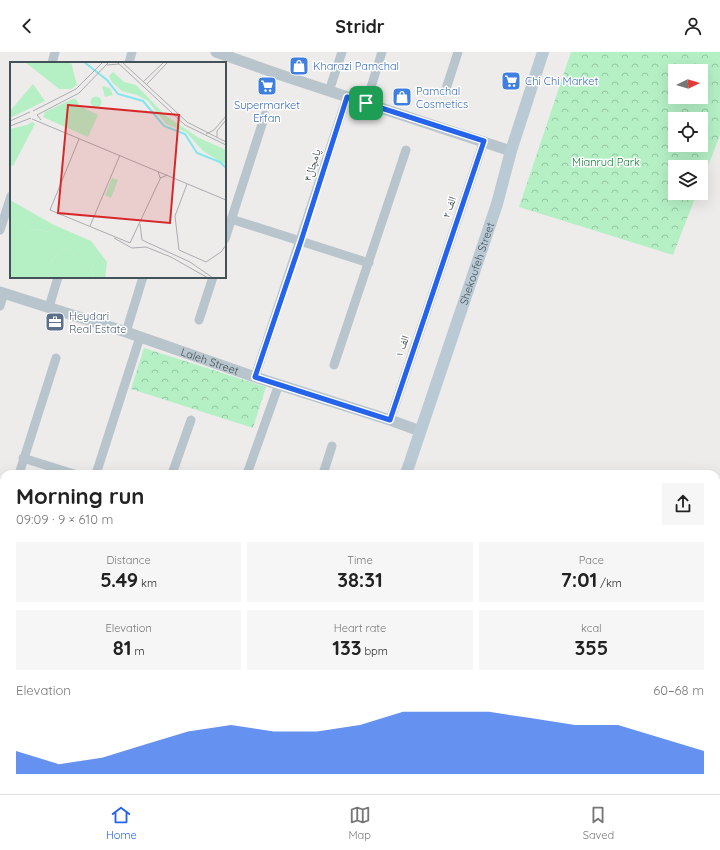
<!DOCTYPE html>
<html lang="en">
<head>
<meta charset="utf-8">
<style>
	:root { --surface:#fff; --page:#f6f6f6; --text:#222; --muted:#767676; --line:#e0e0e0; --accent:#2563eb }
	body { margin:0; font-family:Quicksand,"Noto Naskh Arabic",sans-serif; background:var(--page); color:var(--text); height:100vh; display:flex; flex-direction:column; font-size:15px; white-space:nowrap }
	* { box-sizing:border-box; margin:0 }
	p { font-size:13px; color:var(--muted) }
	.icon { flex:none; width:22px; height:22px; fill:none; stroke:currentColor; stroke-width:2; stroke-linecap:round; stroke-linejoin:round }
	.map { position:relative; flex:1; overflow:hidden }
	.side { position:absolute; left:0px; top:418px; width:720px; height:324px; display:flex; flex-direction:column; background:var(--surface); border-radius:12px 12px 0 0; box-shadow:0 4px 16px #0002 }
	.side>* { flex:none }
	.needle { width:26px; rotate:85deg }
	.buttons { position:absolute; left:668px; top:12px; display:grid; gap:8px }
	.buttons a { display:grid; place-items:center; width:40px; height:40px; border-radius:0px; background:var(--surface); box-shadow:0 4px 16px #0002; font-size:20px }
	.pin { position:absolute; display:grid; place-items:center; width:34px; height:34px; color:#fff; margin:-17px; border-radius:8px; box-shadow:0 2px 6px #0006 }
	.round { display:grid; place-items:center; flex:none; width:42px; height:42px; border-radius:0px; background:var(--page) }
	.head { display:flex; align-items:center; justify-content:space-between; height:68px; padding:0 16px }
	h1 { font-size:22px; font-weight:700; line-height:30px }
	.metrics { display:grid; grid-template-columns:repeat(3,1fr); gap:6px; height:68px; padding:4px 16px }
	.metrics div { display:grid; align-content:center; border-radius:0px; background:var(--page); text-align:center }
	.metrics b { font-size:20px; font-weight:700 }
	.metrics small { font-size:11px; font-weight:400 }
	.metrics p { font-size:11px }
	.chart { height:112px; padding:8px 16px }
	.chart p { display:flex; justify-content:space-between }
	.chart svg { width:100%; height:72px; margin-top:4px; fill:var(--accent); opacity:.7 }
	header { display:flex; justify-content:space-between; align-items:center; height:52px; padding:0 16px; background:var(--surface); font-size:18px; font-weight:700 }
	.tab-bar { display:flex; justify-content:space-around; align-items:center; height:56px; border-top:1px solid var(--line); background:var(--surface); font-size:11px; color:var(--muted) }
	.tab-bar a { display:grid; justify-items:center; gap:2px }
	.tab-bar .on { color:var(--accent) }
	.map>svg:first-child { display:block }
	.forest { fill:url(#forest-crowns); fill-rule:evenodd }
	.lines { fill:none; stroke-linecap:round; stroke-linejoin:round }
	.river { stroke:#80e6ef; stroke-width:17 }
	.minor { stroke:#b8c5cc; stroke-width:9 }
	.tertiary { stroke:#b8c5cc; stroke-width:11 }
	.secondary { stroke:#bacad4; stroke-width:12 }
	.primary { stroke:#a9bfcc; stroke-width:14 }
	.route-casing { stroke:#fff; stroke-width:8 }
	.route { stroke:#2563eb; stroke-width:5 }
	.labels { text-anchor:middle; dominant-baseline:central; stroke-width:3; stroke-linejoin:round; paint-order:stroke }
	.shop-label { font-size:11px; fill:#366cbe; stroke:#fff; text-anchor:start }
	.park-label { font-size:11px; fill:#127c3a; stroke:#fff }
	.street-label { font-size:11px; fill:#435159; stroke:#fff }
	.service-label { font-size:11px; fill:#4e5e75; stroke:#fff; text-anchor:start }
	.inset-river { fill:none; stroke:#80e6ef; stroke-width:2 }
	.inset-road { fill:none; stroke:#aaadb1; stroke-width:1 }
	.view { fill:#d62828; fill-opacity:0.15; stroke:#d62828; stroke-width:2 }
	.inset-edge { fill:none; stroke:#435159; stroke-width:2 }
</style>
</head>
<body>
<header><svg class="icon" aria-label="back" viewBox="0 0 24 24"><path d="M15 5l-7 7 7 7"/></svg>Stridr<svg class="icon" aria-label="person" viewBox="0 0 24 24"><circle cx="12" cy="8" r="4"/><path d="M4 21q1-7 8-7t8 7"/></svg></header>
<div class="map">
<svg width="720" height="742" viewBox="0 0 720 742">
	<defs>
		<pattern id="forest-crowns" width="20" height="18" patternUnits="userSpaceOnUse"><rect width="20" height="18" fill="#b5f0c5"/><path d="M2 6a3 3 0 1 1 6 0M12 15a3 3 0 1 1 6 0" fill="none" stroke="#95c5a3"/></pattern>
	</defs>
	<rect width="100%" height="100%" fill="#eeebeb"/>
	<path class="forest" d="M571,0h149v83l-19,49v-17h-26v26h22l-24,62 -154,-48zM675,19h26v26h-26zM675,67h26v26h-26z
		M144,296l122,39 -13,41 -122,-39z"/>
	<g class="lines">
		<path class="river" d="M716,583l4,-3
			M607,742l1,-4"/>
		<path class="minor" d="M52,11l3,-11
			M129,11l3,-11
			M329,39l13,-39
			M445,40l13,-40
			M366,51l16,-51
			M231,167l138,44
			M0,178l11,-34
			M225,187l40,-124
			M0,254l4,-13
			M49,255l9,-30
			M199,268l14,-43
			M126,280l17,-55
			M334,313l72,-215
			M255,325l92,-280
			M390,368l94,-279
			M23,406l51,16
			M19,422l37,-116
			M96,422l44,-137
			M172,422l19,-54
			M247,422l32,-90
			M323,422l9,-28
			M0,485l4,-13
			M0,632l4,-13
			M54,742l2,-4
			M145,742l2,-4
			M236,742l1,-4"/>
		<g class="tertiary">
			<path d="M216,0l62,22 233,77"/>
			<path id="s1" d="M0,240l126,40 129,45 135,43 30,11"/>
			<path d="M0,555l4,1"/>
		</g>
		<g class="secondary">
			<path id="s2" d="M406,422l91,-270 14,-53 32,-99"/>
			<path d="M302,742l1,-4"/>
		</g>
		<path class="primary" d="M716,706l4,-5
			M689,742l3,-4
			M715,742l5,-7"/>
	</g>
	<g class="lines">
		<defs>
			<path id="route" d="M347,45l137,44 -94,279 -135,-43 46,-136z"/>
		</defs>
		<use href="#route" class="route-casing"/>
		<use href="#route" class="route"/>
	</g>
	<defs>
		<symbol id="shop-square" viewBox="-11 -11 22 22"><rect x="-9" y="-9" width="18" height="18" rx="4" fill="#3f7fe0" stroke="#fff"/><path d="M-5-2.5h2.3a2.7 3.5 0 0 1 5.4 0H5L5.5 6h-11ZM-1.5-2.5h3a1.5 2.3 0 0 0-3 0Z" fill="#fff"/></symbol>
		<symbol id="supermarket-square" viewBox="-11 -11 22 22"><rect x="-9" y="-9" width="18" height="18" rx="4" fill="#3f7fe0" stroke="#fff"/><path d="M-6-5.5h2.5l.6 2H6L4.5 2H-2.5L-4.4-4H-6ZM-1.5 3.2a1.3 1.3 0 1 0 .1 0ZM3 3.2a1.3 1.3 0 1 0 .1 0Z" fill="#fff"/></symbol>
		<symbol id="office-square" viewBox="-11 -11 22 22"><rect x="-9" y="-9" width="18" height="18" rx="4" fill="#5c6f8a" stroke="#fff"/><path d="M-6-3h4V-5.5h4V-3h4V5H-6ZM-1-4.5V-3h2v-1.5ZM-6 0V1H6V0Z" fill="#fff"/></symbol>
	</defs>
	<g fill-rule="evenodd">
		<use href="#shop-square" x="288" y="3" width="22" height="22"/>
		<use href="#supermarket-square" x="500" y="18" width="22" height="22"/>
		<use href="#supermarket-square" x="256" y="23" width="22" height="22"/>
		<use href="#shop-square" x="391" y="34" width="22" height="22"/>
		<use href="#office-square" x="44" y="259" width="22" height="22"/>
	</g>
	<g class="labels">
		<g class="shop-label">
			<text x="313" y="14">Kharazi Pamchal</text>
			<text x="525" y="29">Chi Chi Market</text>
			<text x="416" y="39">Pamchal<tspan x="416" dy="13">Cosmetics</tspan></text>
			<text x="267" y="53" text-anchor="middle">Supermarket<tspan x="267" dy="13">Erfan</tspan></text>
		</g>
		<g class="park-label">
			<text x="606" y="110">Mianrud Park</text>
		</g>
		<g class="street-label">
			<text transform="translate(312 113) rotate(-72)">پامچال۴</text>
			<text transform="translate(449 155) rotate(-71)">۲ الف</text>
			<text stroke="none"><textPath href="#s2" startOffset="222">Shekoufeh Street</textPath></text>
			<text transform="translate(402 294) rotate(-71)">۱ الف</text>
			<text stroke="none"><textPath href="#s1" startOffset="221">Laleh Street</textPath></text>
		</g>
		<g class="service-label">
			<text x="69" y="264">Heydari<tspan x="69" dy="13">Real Estate</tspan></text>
		</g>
	</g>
	<g transform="translate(10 10)">
		<rect width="216" height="216" fill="#eeebeb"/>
		<path d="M44,163l37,16 16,21 -2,16h-11l-3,-9 4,-7 -15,-2 -14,-12 -15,13 13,17h-35l-3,-4 4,-42 4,-3 15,3z" fill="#b5f0c5"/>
		<path d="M15,0h46l6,23 -6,4h-12zM103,10l11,10 12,3 29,30 34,23 27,12v15l-23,-14 -17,-19 -20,-8 -18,-23 -11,-6 -15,-4 -10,-9 -3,-6zM23,22l12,17 -35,17v-7zM92,24l8,2 3,7 -8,2zM80.5 40a5.5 5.5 0 1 1 11 0a5.5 5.5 0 1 1-11 0ZM65,36l5,8 18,9 -10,22 -45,-20 2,-5zM22,60l3,2 -22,42 -3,-1v-36l17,-4zM102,116l6,2 -7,18 -6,-3zM0,138l44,25 -5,7 -15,-3 -4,3 9,17 -12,13 2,16h-19zM56,186l13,11 6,-4 10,7 -4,7 3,9h-30l-5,-5 -8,-12z" fill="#b5f0c5"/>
		<path class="inset-river" d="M74,0l23,18 11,14 25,7 21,25 21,8 12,19 23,9 6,6"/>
		<path class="inset-road" d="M107,0l68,63 41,20M112,0l65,60 39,20M97,3l12,-1M133,20l21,-20M136,23l22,-23M23,49l43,-22 27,-27M22,57l194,81M31,58l-4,-5 42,-22 30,-31M0,59l20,-9M0,64l21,-8M196,72l8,-4 12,-14M207,75v-6l9,-11M69,77l-29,71 80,33 31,-66M148,109l2,7 8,-3M177,122l-12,32 4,34 27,12 15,-10 5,-7M130,162l2,16 48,22 23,16M80,164l30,-71M104,176l18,10 14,-1 25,10 37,21"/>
		<path class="view" d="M58,43l111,10 -9,108 -112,-10z"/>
		<rect width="216" height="216" class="inset-edge"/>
	</g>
</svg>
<div class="buttons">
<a><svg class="needle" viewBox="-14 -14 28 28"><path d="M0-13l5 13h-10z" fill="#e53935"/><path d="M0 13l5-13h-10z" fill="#767676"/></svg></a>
<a><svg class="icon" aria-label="locate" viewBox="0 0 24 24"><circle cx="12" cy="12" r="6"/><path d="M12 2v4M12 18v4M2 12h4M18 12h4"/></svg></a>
<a><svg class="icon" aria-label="layers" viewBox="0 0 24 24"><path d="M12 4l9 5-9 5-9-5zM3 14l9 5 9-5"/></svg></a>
</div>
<div class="pin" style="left:366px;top:51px;background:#1e9e55"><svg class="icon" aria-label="arrive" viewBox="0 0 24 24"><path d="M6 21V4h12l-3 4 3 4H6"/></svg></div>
<section class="side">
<div class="head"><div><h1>Morning run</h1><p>09:09 · 9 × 610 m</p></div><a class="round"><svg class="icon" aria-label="share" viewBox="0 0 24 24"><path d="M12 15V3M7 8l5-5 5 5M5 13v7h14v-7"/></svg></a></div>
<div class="metrics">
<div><p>Distance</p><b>5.49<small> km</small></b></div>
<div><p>Time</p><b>38:31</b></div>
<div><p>Pace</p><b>7:01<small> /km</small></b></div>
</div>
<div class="metrics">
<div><p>Elevation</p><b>81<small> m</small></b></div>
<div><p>Heart rate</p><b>133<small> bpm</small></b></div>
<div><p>kcal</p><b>355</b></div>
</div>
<div class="chart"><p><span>Elevation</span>60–68 m</p>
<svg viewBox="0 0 160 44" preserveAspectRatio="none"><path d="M0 44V30L10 38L20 34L30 26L40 18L50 14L60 18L70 18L80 14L90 6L100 6L110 6L120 10L130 14L140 14L150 22L160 30V44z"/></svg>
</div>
</section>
</div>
<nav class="tab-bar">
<a class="on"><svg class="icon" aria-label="home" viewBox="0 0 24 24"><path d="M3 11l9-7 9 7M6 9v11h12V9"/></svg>Home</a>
<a><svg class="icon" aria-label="map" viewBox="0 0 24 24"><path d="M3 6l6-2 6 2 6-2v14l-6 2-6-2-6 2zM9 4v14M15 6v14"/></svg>Map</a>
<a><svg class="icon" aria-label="saved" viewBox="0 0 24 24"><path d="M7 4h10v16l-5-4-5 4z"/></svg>Saved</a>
</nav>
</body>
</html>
